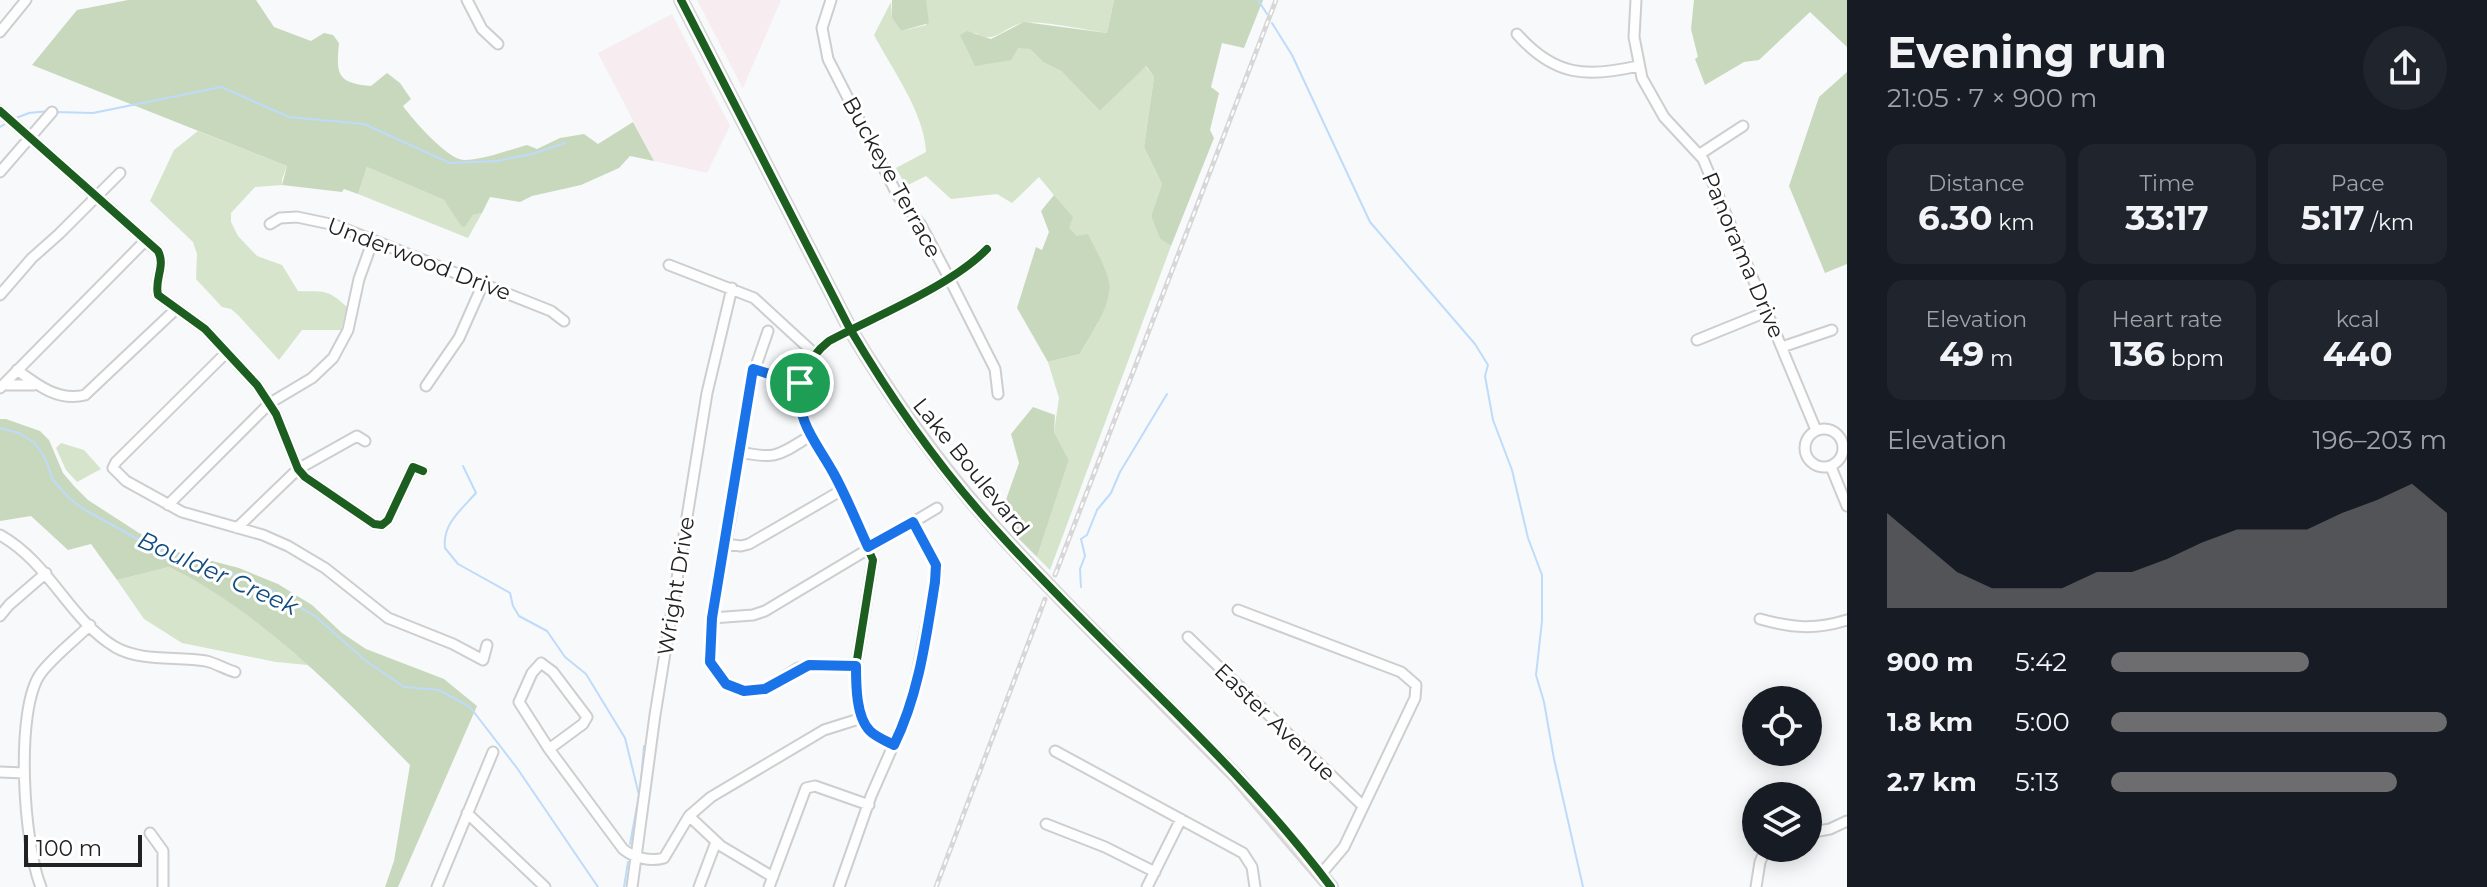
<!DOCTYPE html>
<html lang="en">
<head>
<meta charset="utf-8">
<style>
	:root { --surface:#171b24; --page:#20242c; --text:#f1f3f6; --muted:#9ea1a6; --accent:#6d6d6f }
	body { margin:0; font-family:Montserrat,sans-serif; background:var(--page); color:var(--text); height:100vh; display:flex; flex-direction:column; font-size:30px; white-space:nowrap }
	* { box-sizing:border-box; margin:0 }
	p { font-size:26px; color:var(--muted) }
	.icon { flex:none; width:44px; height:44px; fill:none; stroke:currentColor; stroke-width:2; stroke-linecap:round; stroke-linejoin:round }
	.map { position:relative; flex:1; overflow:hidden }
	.panel { display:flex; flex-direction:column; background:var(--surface); width:640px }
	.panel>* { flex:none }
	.controls { position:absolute; left:1742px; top:686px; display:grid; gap:16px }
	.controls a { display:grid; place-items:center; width:80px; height:80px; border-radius:50%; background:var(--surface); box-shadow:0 4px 20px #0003; font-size:40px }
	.scale { position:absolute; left:24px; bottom:20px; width:118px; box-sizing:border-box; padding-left:8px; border:4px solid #222223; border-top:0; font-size:22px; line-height:28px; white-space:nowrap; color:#222223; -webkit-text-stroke:6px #fff; paint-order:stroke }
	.pin { position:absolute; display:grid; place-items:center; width:68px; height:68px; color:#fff; margin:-34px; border:4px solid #fff; border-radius:50%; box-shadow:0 2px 8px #0007 }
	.round { display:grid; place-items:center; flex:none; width:84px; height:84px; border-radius:42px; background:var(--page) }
	.head { display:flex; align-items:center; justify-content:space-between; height:136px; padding:0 40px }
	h1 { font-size:44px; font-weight:700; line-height:60px }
	.stats { display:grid; grid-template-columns:repeat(3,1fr); gap:12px; height:136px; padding:8px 40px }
	.stats div { display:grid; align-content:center; border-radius:16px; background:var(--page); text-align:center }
	.stats b { font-size:34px; font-weight:700 }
	.stats small { font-size:22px; font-weight:400 }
	.stats p { font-size:22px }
	.chart { height:224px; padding:16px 40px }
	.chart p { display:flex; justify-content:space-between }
	.chart svg { width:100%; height:144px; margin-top:8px; fill:var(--accent); opacity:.7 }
	ul { padding:0 40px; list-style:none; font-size:26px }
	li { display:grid; grid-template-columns:128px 96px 1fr; align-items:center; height:60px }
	li i { height:20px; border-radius:10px; background:var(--accent) }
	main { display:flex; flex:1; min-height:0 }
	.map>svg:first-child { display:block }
	.commercial { fill:#f7ecf0 }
	.green { fill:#d5e4cb }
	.forest { fill:#c8d8bd }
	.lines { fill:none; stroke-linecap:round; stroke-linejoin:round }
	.stream { stroke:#bedbfa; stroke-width:2 }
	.minor-casing { stroke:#cdcecf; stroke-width:13 }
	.major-casing { stroke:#d5d5d6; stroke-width:16 }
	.minor { stroke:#fefefe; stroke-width:9 }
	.major { stroke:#e6e1dc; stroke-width:12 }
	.rail-casing { stroke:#d7d7d8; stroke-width:5 }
	.rail { stroke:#fff; stroke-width:2; stroke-dasharray:6; stroke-linecap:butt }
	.major-bridge-casing { stroke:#d5d5d6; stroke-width:16; stroke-linecap:butt }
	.major-bridge { stroke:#e6e1dc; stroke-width:12 }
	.cycleway-casing { stroke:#fff; stroke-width:13 }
	.cycleway { stroke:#1b5e20; stroke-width:8 }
	.route-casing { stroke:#fff; stroke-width:16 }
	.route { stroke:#1a73e8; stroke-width:10 }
	.labels { text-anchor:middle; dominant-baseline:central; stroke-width:6; stroke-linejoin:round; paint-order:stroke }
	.street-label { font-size:22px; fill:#222223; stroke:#fff }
	.water-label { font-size:24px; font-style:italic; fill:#114b80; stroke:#fff }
</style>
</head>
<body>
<main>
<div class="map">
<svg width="1847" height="887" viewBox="0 0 1847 887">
	<rect width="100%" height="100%" fill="#f8f9fb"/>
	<path class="commercial" d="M697,0h84l-38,88 -2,-3z
		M672,14l58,112 -23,47 -53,-12 -56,-108z"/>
	<path class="green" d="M926,0h188l-7,33c-21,-3 -65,-13 -84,-10 -19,3 -29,23 -47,10l-16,2 70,14 13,13 18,9 39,40 45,-45 9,11 -10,70 18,37 -11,32 9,23 11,7 -121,324 -13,-13 32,-97 -15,-28 5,-34 -11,-36 32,-8 17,-29 12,-31 -32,-58 -9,-8 4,-11 -33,-40 -27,26 -15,-9 -46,5 -25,-23 -20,10 -10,-18 30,-16c-1,-38 -34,-83 -52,-117l17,-33 1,16 9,13 25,-6z
		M198,131l89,35 -5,13v6l-27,2 -24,26v9l7,14 19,20 25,9 16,26c25,1 29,-3 49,16l-6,23h-39l-23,30 -41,-45 -7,-6 -9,-2 -26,-28 1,-25 -4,-12 -43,-41 24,-51z
		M367,167l77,33 22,26 7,-11 9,-2 -14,25 -110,-44z
		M61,443l23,7 17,19 -24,13 -11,-12 -10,-22z
		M169,567c50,25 100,57 139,98l-32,-3 -94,-19 -38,-24 -27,-39z"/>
	<path class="forest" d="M128,0h128l18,27 37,14 13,-8 9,2 6,8c-3,32 -2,40 32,43l16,-13 13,10 11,16 -8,7c10,14 45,54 61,54 20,0 44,-10 63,-15l10,4 23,-11 24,-4 14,10 35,-22 21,39 -24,-5 -11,12 -38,17 -49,11 -12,6 -30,-5 -8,16 -9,2 -7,11 -4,1 -18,-27 -77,-33 -9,27 -14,-5 -2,3 -60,-7 5,-19 -255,-101 45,-55z
		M892,0h34l3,23 -28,8 -9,-13z
		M1114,0h149l-19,48 -22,-5 -11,44 8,6 -9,37 4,8 -43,108 -11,-7 -9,-23 11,-32 -18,-37 10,-70 -8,-11 -46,45 -39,-40 -18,-9 -13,-13 -12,-1 -7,12 -36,6 -15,-31 7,-4 24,8 33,-17 83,11z
		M1694,0h153v47l-37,-35 -51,48 -15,2 -39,23 -10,-26 3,-2 -7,-28z
		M1847,72v192l-22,9 -36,-87 30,-89z
		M1054,195l19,22 -4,11 8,8 11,-2c7,15 18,33 21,48 4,21 -19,54 -29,72l-32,8 -31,-54 19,-61 6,3 7,-18 -8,-21z
		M1033,407l22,8 -1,17 15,28 -32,97 -18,-18 -16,-31 16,-45 -8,-29z
		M6,419l34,12 9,9 14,33 11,13 14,14 51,33 35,18 65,17 39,16 34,21 30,28 24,16 78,30 33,27 -79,181h-13l9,-26 16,-96c-73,-74 -146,-151 -241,-198l-52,13 -26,-36 -23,6 -37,-34 -31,5v-102z"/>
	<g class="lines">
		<path class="stream" d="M1258,0l9,14
			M1272,23l20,32 78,167 105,122 13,21 -3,11 8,44 19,50 16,68 14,37v46l-6,54 8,27 10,57 29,128
			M55,112l38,1 128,-26 68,30 75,7 86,39 47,-2 35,-7 33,-11
			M16,118l13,-5 20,-2
			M0,127l7,-4
			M0,428l19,5 16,10 10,15 8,22 17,19 15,11 67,37 102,35 19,9 42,25 51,45 38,26 35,3 31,17 47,61 81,119
			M463,466l13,27c-14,16 -34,31 -31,55l13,16 52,29 3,13 6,10 28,15 18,26 21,17 39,64 14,57 -9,49
			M1081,587l-1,-18 5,-13 -4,-17 6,-4 10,-25 14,-17 9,-21 47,-78
			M640,793l4,-47
			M624,887l4,-25"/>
		<defs>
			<path id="minor" d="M467,0l15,29 16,15
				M831,0l-9,28 6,31 70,137 23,29 28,53 46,91 3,25
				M1636,0l-2,37 8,41 22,39 39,42 113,271
				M0,32l26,-32
				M1517,34c37,42 69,44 121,32
				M0,111l158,140c8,15 -4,28 0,44l47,34 52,56 19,29 22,55 7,8 69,47 8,1 6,-5 25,-53 10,4
				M1700,154l43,-28
				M0,172l52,-60
				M270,224l10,-6 17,-1 38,8 216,86 13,10
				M669,265l85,33 61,56
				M0,295l32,-37 27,-24 61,-61
				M768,331l-19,55 -18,128 -19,104 -2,44 13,19 21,10 21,-2 33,-21 11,-3 47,1
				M1697,340l69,-28
				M1782,347l50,-17
				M226,353l-110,109 -3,6 13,13 56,31 81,23 25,11 37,22 63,50 65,26 30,16 4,-15
				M753,369l47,14
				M17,370c20,15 42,32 68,25l90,-85
				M3,385h31
				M426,386l33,-48 24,-54
				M0,388l146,-148
				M1805 448a19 19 0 1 1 38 0a19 19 0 1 1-38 0Z
				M740,452c37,8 39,3 70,-16
				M1831,467l16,39
				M168,505l102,-102 42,-25 21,-20 15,-28 11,-51 14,-39
				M237,528l61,-59 59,-33 8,5
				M0,535c50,28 69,84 115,112 26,15 61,9 91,14 9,2 19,8 29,11
				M725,544l16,2 8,-2 93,-54
				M1238,610l163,62 15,13 -1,13 -71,149 -23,27
				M0,616l9,-11 37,-32
				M712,618l41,-3 12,-4 172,-103
				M1760,619c32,9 55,11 87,1
				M1188,637l175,169
				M541,663l12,9 34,45 -4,7 -34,25 -30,-47 13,-29z
				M894,745l-26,-15 -6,-12 -5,-25 -1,-27 17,-106 -31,-70 -40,-72c-9,-29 4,-59 27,-77 47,-25 122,-55 158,-92
				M549,749l74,100c11,9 28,13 41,9l25,-42 22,-19 113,-67 38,-12
				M1055,751l188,102 9,14 3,20
				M0,772l24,1
				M467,813l78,74
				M689,816l32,30 52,31
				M1046,824l59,23 50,25
				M150,833l13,18v36
				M1808,833l22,-4 17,-8
				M41,887c-17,-41 -27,-178 0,-214 13,-17 33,-32 49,-48
				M437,887l56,-135
				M632,887l23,-172 52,-322 25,-105
				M699,887l17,-45
				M769,887l37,-99 9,-2 54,19
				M839,887l32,-91 40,-91 26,-134 -4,-11 -20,-38
				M1147,887l34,-68
				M1756,887l4,-25 6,-14"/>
			<path id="major" d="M681,0l169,329c50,84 108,162 176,233
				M1071,609l166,168 94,110"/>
		</defs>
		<use href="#minor" class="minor-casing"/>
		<use href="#major" class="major-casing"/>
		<use href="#minor" class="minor"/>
		<use href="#major" class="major"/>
		<defs>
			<path id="rail" d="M1055,575l221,-575
				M936,887l109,-288"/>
		</defs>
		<use href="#rail" class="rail-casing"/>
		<use href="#rail" class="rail"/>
		<defs>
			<path id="major-bridge" d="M1026,562l45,47"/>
		</defs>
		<use href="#major-bridge" class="major-bridge-casing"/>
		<use href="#major-bridge" class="major-bridge"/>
		<defs>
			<path id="cycleway" d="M681,0l169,329c42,71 90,140 146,201 109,121 237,226 335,357
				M0,111l158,140c8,15 -4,28 0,44l47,34 52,56 19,29 22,55 7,8 69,47 8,1 6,-5 25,-53 10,4
				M894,745l-26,-15 -6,-12 -5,-25 -1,-27 17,-106 -31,-70 -40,-72c-9,-29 4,-59 27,-77 47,-25 122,-55 158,-92"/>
		</defs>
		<use href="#cycleway" class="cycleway-casing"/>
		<use href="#cycleway" class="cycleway"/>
	</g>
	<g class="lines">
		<defs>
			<path id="route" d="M753,369l47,14c-4,40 16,58 34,91 13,24 23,49 34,73l45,-25 23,43 -1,17c-9,56 -16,112 -41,163 -8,-4 -18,-8 -24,-14 -14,-14 -14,-46 -14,-65l-47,-1 -44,24 -21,2 -18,-7 -16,-22 2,-44z"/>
		</defs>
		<use href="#route" class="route-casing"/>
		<use href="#route" class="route"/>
	</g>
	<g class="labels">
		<g class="street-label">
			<text transform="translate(892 177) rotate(61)">Buckeye Terrace</text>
			<text transform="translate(1743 255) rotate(67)">Panorama Drive</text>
			<text transform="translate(419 259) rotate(21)">Underwood Drive</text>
			<text transform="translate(971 467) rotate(51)">Lake Boulevard</text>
			<text transform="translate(676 586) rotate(-81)">Wright Drive</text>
			<text transform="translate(1275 722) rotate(44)">Easter Avenue</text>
		</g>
		<g class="water-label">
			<text transform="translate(218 573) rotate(24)">Boulder Creek</text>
		</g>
	</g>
</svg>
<div class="controls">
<a><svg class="icon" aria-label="locate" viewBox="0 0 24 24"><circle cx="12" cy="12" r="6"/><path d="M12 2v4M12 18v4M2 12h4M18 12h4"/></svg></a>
<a><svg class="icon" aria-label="layers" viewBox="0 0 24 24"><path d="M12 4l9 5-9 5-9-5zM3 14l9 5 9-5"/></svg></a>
</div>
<div class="scale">100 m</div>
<div class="pin" style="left:800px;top:383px;background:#1e9e55"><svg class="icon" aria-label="arrive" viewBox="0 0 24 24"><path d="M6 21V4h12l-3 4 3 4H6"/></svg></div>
</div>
<section class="panel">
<div class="head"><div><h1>Evening run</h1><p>21:05 · 7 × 900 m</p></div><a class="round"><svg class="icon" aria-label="share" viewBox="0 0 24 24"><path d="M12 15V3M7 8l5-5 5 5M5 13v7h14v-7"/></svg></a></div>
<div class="stats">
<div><p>Distance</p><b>6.30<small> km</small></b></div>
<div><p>Time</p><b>33:17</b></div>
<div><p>Pace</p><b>5:17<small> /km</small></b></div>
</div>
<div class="stats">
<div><p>Elevation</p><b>49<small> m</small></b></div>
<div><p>Heart rate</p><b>136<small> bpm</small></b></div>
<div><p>kcal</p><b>440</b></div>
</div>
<div class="chart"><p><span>Elevation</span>196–203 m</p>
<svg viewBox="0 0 160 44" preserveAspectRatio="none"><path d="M0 44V15L10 24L20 33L30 38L40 38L50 38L60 33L70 33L80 29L90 24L100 20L110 20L120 20L130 15L140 11L150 6L160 15V44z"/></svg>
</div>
<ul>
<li><b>900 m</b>5:42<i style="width:59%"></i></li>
<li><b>1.8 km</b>5:00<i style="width:100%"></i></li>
<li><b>2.7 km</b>5:13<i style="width:85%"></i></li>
</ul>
</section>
</main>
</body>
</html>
